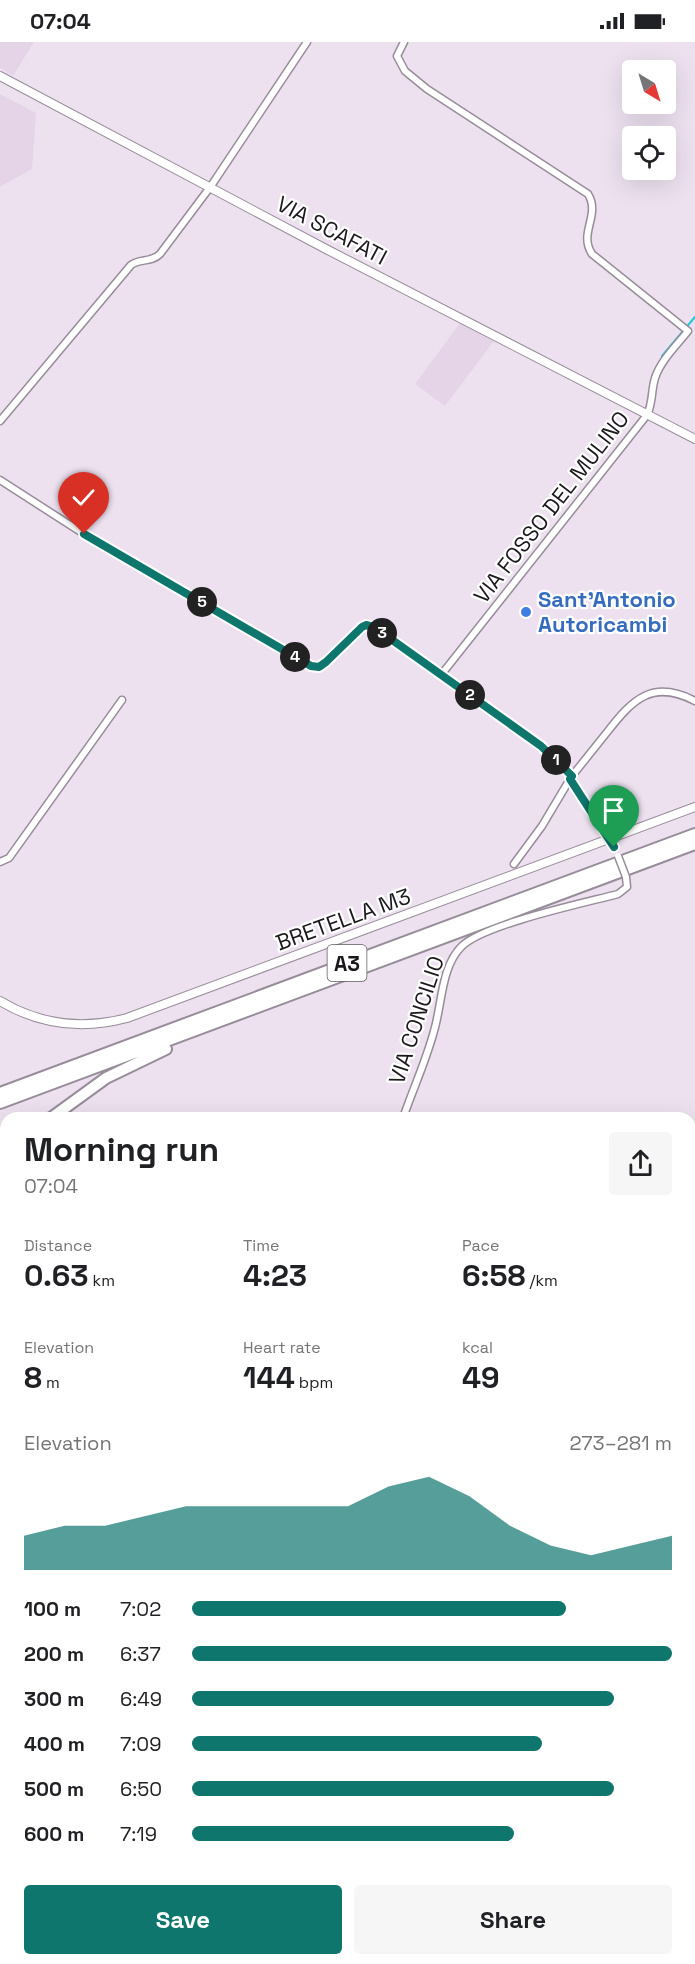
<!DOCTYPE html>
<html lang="en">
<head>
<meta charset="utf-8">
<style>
	:root { --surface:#fff; --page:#f6f6f6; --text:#202124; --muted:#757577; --accent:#0f766e }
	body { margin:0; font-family:"Space Grotesk",sans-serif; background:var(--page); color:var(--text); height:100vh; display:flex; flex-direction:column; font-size:22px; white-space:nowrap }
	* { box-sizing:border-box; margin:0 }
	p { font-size:20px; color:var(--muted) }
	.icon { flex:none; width:33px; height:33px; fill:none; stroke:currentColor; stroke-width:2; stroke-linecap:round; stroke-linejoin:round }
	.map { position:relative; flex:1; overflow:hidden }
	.drawer { position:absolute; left:0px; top:1070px; width:696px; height:854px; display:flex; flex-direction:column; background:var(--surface); border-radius:18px 18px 0 0; box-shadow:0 6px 24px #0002 }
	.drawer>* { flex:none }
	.needle { width:39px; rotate:142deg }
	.fabs { position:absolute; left:622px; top:18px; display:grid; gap:12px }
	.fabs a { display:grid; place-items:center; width:54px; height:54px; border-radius:6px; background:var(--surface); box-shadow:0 6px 24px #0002; font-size:30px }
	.pin { position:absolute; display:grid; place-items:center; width:51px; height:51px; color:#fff; margin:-62px -26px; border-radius:50% 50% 50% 0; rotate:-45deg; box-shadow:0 0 6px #0007 }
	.pin .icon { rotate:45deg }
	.km { position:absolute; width:30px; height:30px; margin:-15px; border-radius:50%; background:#222; color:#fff; font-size:16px; line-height:30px; text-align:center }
	.round { display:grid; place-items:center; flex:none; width:63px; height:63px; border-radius:6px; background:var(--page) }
	.head { display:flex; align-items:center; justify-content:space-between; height:102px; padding:0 24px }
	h1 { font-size:33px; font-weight:800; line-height:45px }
	.metrics { display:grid; grid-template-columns:repeat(3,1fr); gap:9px; height:102px; padding:6px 24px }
	.metrics div { display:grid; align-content:center }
	.metrics b { font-size:30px; font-weight:800 }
	.metrics small { font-size:16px; font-weight:400 }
	.metrics p { font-size:16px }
	.chart { height:168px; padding:12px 24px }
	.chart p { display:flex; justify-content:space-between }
	.chart svg { width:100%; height:108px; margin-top:6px; fill:var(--accent); opacity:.7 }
	.cta { display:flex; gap:12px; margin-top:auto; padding:12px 24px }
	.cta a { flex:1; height:69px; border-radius:6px; background:var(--accent); color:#fff; font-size:24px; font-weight:800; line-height:69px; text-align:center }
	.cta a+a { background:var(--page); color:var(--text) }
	ul { padding:0 24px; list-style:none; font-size:20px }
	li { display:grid; grid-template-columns:96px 72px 1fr; align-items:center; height:45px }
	li i { height:15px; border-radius:8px; background:var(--accent) }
	.status { display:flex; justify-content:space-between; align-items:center; height:42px; padding:0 30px; background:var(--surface); direction:ltr }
	.status svg { height:16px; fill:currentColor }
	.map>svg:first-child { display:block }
	.built { fill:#e5d4e8 }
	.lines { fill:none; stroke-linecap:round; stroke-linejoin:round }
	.stream { stroke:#1ac9df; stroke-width:2 }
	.minor-casing { stroke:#978c99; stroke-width:9 }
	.tertiary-casing { stroke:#978c99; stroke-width:10 }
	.trunk-casing { stroke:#978c99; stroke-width:14 }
	.motorway-casing { stroke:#978c99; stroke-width:14 }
	.minor { stroke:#fff; stroke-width:6 }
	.tertiary { stroke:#fff; stroke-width:8 }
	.trunk { stroke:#fff; stroke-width:10 }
	.motorway { stroke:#fff; stroke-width:10 }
	.rail { stroke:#5c555d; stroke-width:2; stroke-dasharray:12 6; stroke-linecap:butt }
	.minor-bridge-casing { stroke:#978c99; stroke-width:9; stroke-linecap:butt }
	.minor-bridge { stroke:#fff; stroke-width:6 }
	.route-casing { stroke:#fff; stroke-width:12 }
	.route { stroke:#0f766e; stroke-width:8 }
	.shop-dot { fill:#3f7fe0; stroke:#fff; stroke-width:2 }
	.labels { text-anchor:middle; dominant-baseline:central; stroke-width:4.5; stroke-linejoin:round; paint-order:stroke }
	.shield { fill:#fff; stroke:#5f5d60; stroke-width:1.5 }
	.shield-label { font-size:21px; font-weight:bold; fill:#1b171c }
	.street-label { font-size:22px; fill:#1b171c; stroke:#fff }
	.shop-label { font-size:22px; font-weight:bold; fill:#366cbe; stroke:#fff; text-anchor:start }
</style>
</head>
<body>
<div class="status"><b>07:04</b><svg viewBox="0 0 49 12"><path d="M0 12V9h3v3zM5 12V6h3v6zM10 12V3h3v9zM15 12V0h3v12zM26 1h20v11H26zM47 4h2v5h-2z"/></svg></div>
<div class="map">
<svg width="695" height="1922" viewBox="0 0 695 1922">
	<rect width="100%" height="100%" fill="#ede1f0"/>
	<path class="built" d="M0,0h34l-21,34 -13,-8z
		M0,52l36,19 -4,56 -32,18z
		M460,281l34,18 -49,65 -30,-22z"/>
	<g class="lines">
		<path class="stream" d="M662,314l33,-39
			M690,1468l5,-7
			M346,1922l4,-5"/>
		<defs>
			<path id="minor" d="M404,0l-7,14 8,15 22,18 161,105c13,21 -10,39 4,60l96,77c-11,14 -27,29 -33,47 -4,13 -2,25 -8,37l-206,260
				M0,379l131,-156c9,-7 20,-2 29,-11l51,-68 96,-144
				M0,438l84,54 227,132 8,1 6,-5 37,-35 4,-2 7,2 168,119 31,30 -2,3
				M572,734c12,-15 24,-30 36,-45 25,-32 45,-52 87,-30
				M570,737l35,53
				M0,820l9,-4 113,-158
				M514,822l28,-38 28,-47
				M403,1076c10,-29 23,-57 31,-87 8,-26 7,-65 28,-85 23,-22 122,-43 156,-52l9,-7 -1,-10
				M690,1130l5,3
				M690,1145l5,-8
				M690,1292l1,-2
				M0,1298l6,-2
				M690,1582l5,-9
				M0,1835l6,-4
				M50,1922l2,-5"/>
			<path id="tertiary" d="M0,34l326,173 369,190
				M0,959c40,24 82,29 127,17l568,-211"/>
			<path id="trunk" d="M0,1921l1,1"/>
			<path id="motorway" d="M0,1051l695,-259
				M0,1061l695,-259
				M51,1076l55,-40 60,-29
				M0,1127l6,-8"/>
		</defs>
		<use href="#minor" class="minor-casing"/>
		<use href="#tertiary" class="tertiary-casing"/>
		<use href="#trunk" class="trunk-casing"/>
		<use href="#motorway" class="motorway-casing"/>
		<use href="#minor" class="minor"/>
		<use href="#tertiary" class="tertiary"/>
		<use href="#trunk" class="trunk"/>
		<use href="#motorway" class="motorway"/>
		<path class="rail" d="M690,1867l5,-4
			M615,1922l7,-5"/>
		<defs>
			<path id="minor-bridge" d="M605,790l9,15
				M618,814l8,21"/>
		</defs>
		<use href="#minor-bridge" class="minor-bridge-casing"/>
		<use href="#minor-bridge" class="minor-bridge"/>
	</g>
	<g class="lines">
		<defs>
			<path id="route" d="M84,492l227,132 8,1 7,-5 36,-35 4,-2 8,2 167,119 31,30 -2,3 44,68"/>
		</defs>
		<use href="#route" class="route-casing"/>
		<use href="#route" class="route"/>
	</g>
	<circle class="shop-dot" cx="526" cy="570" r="6"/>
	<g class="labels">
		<rect class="shield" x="327.5" y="903" width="39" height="36" rx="4.5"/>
		<g class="shield-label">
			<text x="347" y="921">A3</text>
		</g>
		<g class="street-label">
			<text transform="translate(332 188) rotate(28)">VIA SCAFATI</text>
			<text transform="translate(551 465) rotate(-52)">VIA FOSSO DEL MULINO</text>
			<text transform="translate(343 877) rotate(-20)">BRETELLA M3</text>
			<text transform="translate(416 978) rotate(-72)">VIA CONCILIO</text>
		</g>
		<g class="shop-label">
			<text x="538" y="557">Sant'Antonio<tspan x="538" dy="25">Autoricambi</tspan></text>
		</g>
	</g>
</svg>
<div class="fabs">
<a><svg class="needle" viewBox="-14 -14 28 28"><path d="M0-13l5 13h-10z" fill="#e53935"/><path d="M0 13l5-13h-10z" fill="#757577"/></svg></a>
<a><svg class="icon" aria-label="locate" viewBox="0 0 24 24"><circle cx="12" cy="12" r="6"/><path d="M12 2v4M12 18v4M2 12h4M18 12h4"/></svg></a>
</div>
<div class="pin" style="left:614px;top:805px;background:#1e9e55"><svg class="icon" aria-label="arrive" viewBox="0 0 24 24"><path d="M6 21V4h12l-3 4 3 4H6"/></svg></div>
<div class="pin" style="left:84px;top:492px;background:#d93025"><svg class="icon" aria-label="check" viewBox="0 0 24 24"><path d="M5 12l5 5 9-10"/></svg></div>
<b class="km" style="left:556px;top:718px">1</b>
<b class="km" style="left:470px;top:653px">2</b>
<b class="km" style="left:382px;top:591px">3</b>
<b class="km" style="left:295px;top:615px">4</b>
<b class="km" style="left:202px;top:560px">5</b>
<section class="drawer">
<div class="head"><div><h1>Morning run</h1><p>07:04</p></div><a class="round"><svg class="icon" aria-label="share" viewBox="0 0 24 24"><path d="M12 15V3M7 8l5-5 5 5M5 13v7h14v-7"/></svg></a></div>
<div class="metrics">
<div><p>Distance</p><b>0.63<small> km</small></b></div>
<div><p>Time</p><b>4:23</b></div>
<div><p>Pace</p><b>6:58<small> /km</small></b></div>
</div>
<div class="metrics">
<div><p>Elevation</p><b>8<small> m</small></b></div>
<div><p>Heart rate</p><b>144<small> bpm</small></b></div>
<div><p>kcal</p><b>49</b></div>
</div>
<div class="chart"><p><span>Elevation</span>273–281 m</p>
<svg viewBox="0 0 160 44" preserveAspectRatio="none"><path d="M0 44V30L10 26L20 26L30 22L40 18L50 18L60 18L70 18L80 18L90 10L100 6L110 14L120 26L130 34L140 38L150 34L160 30V44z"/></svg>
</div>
<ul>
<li><b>100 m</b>7:02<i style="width:78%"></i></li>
<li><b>200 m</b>6:37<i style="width:100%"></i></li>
<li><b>300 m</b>6:49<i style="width:88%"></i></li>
<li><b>400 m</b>7:09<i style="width:73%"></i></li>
<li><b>500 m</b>6:50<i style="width:88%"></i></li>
<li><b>600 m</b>7:19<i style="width:67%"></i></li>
</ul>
<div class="cta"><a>Save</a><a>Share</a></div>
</section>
</div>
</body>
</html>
